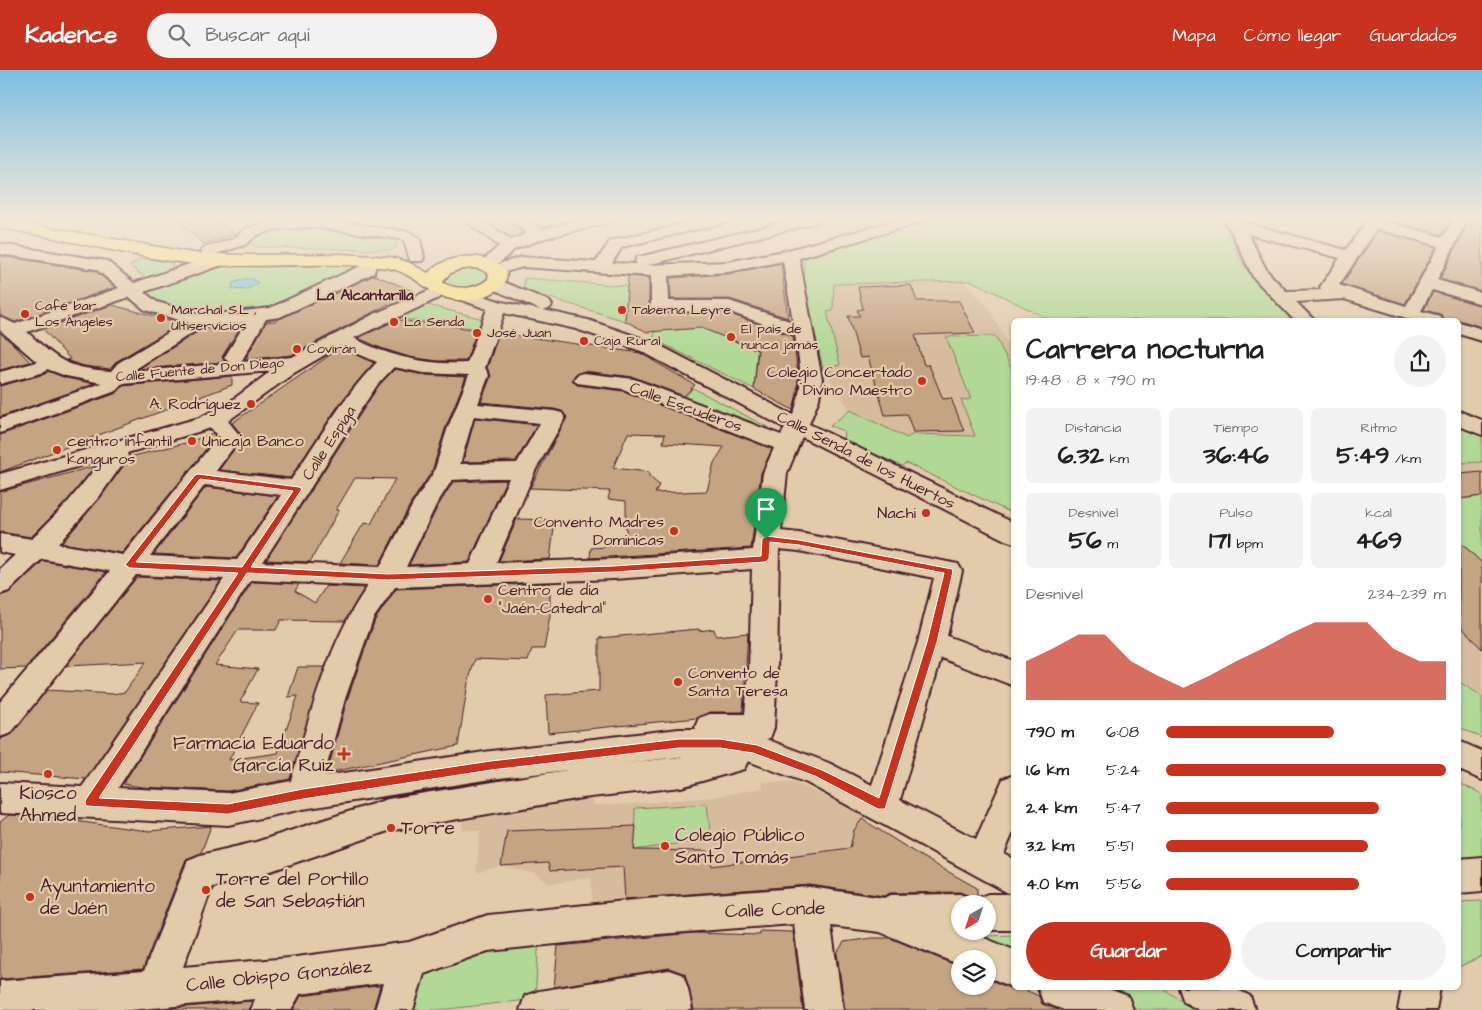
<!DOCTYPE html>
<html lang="es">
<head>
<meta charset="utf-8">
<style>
	:root { --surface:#fff; --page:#f2f2f2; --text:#202124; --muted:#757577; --accent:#c8321e }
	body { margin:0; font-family:"Architects Daughter",sans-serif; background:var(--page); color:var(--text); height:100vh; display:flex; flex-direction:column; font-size:19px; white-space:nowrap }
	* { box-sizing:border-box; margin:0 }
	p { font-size:16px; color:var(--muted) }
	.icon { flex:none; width:28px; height:28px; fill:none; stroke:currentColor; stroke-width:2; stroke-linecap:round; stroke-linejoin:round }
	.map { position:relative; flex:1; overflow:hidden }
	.panel { position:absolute; left:1011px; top:248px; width:450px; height:672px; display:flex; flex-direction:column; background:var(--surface); border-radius:8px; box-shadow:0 1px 4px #0004 }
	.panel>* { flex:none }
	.needle { width:32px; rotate:219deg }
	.tools { position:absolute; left:951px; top:825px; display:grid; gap:10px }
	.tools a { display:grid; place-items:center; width:45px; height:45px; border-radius:50%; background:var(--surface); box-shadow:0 1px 4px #0004; font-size:25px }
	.pin { position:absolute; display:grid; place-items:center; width:42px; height:42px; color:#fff; margin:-51px -21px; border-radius:50% 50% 50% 0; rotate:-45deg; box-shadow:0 0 5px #0007 }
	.pin .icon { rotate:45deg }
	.round { display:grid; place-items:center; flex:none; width:52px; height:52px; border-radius:26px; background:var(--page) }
	.head { display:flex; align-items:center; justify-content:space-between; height:85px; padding:0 15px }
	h1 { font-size:28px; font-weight:800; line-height:38px }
	.metrics { display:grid; grid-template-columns:repeat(3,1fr); gap:8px; height:85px; padding:5px 15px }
	.metrics div { display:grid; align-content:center; border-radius:8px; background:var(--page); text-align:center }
	.metrics b { font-size:25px; font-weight:800 }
	.metrics small { font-size:14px; font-weight:400 }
	.metrics p { font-size:14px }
	.chart { height:140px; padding:10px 15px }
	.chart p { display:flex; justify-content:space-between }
	.chart svg { width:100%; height:90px; margin-top:5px; fill:var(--accent); opacity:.7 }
	.cta { display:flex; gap:10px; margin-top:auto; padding:10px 15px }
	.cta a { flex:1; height:58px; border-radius:30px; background:var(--accent); color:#fff; font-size:20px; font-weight:800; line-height:58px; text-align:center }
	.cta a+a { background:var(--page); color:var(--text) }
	ul { padding:0 15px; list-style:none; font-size:16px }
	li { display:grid; grid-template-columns:80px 60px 1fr; align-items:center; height:38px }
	li i { height:12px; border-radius:6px; background:var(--accent) }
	header { display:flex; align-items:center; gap:30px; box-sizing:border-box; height:70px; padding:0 25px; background:var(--accent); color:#fff }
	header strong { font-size:24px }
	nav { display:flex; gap:28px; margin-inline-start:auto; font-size:18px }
	.search { width:350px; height:45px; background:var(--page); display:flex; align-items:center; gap:12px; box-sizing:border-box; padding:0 18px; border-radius:28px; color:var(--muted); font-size:19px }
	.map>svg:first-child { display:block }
	.built { fill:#d6bc9d }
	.green { fill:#b1d895; stroke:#7e7c60 }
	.water { fill:#7eceda; stroke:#698894 }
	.building { fill:#c5a483; stroke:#4a1f2b; fill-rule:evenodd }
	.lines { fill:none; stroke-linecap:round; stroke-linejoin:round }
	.minor-casing { stroke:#4a1f2b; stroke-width:4 }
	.major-casing { stroke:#4a1f2b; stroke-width:3 }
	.minor { fill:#e2cbab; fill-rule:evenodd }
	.major { fill:#fce080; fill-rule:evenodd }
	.route { fill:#c8321e; stroke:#fff; fill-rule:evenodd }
	.poi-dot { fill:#c8321e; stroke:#e2cbab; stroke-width:2 }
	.labels { text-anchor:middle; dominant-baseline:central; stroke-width:4.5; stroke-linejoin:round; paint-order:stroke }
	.far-poi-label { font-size:14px; fill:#4a1f2b; stroke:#e2cbab; text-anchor:start }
	.far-street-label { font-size:14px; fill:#4a1f2b; stroke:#e2cbab }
	.far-neighbourhood-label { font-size:15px; font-weight:bold; fill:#4a1f2b; stroke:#e2cbab }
	.poi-label { font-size:16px; fill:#4a1f2b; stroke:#e2cbab; text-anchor:end }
	.street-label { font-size:16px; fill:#4a1f2b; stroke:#e2cbab }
	.near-poi-label { font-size:19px; fill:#4a1f2b; stroke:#e2cbab; text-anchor:start }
	.near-street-label { font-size:19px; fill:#4a1f2b; stroke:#e2cbab }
</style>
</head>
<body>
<header>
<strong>Kadence</strong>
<div class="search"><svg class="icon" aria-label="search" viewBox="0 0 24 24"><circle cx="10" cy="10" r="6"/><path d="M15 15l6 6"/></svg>Buscar aquí</div>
<nav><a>Mapa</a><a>Cómo llegar</a><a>Guardados</a></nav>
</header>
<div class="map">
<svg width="1482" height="940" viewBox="0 0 1482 940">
	<rect width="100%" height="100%" fill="#e2cbab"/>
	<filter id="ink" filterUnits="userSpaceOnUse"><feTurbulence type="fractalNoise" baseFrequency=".02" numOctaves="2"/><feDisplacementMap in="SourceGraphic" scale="10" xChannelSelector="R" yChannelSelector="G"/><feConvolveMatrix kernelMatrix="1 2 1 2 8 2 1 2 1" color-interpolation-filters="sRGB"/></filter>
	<g filter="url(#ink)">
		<path class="built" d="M964,212l24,25 26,48v115l-55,-7 -109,-53 -27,-41 -19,-85z
			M1482,392v247l-23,-10v-236z
			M762,712h31l73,33 -12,15 -13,63 -248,24 -2,-39 -42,6 -14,-10 -34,-8 -25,7 4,-42 -18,-1v-15l129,-20 3,10 36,-1 82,-7 51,-9z"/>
		<path class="green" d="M938,149h286l15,37 11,19 48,45h-248l-78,-39 -138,3 -1,27 -6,1 13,53 -5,1 -8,9 -4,-6 -19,-85v-27z
			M301,156l81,10 13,5 2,6 -7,3 -133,-3 -7,-4v-4c15,-12 33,-11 51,-13z
			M140,189l33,3 -2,9 -24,8 -17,-13z
			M216,193l140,2 -7,7 -77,36 -65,9 -49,-12 -19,-15z
			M472,197l15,5v8c-13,11 -27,10 -42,4l-2,-3c6,-11 17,-12 29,-14z
			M524,208l103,8 -2,35 -98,-30 -3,-2z
			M428,235l55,14 -2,10 -85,-11 22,-11z
			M701,258l56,22 -3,39 -101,-50 2,-8z
			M995,266l19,37v141l-108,-51 -4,3 -59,-26 1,-9 -14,-5 20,-16 57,28 6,-4 62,2 -14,-36 10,-1 -25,-62z
			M693,318l82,43 -3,3 -21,-9 2,-3 -68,-25z
			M1459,350l23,10v32l-23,1z
			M1482,426v67l-23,-22v-42z
			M1459,612l23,14v42l-23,-11z
			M1459,713l23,11v88l-23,1z
			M707,734l4,35 -77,11 1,-42z
			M1482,831v55l-23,11v-65z
			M1014,865v24l-54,-22z
			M539,867l-4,62 -96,11h-36l14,-38 66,-29z
			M1085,918h76l38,22h-59z"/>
		<path class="water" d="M245,209h8l5,4 -12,7 -14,-1 1,-6z"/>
		<path class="building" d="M175,149h41l19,15 -31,10z
			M498,149h6l19,14 -12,5 -23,-16z
			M1385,149h67l-10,16z
			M1470,149h12v72l-42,-12z
			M1378,161l58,16 -31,57 -63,-20z
			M0,186l95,15 20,16 -100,35 -15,-7z
			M781,193l7,55 -58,-19h-59l-1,-21 58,-4z
			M375,205l38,16 -121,64 -47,5 21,-38 9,-1z
			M628,206l21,2v29l5,6h73l66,23 5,39 -1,18 -4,17 -39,-21 4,-39 -57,-22 -54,4 -22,-11z
			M911,215l6,16h42l16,32 -60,2 9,30h5l14,34 8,-1 13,33 -51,1 -6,-18 -22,1 -17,-58 -8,1 -12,-42h12l-3,-6 6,-1 -5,-22z
			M1433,222l49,14v21l-23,-7h-14l-5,-6 -16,-4z
			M112,235l69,18 -64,38 -7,8 -26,-3 -18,-6 4,-1 -27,-30z
			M397,250l54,6 26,4 -11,31h-28l-29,-4 -28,-9 -23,-10z
			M242,254l-20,33 3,5 -87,7 66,-41 15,3 -4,-3z
			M0,263l12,10 18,19 -30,8z
			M499,263l141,20 55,32 -11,11 -50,-19 -50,-6 -8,3 -4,6 5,5 46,6 149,58 -11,24 -10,75 -161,10 1,-10 14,-1 1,-10 20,-1v-35l-18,-2 2,-8 -80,-3 37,-71 -5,-6 -8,-2 -73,-7 10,-26 -4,-8zM628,363l37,1 -2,9 61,4 -10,16 -7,28 -52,2 4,-8 -10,-9v-4l-36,-4z
			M340,278l34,15 -34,40 -50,75 -71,-8 24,-33 -11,-14z
			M395,299l28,6 43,2 -21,52 -13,42 -21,32 -32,62 -39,-2 24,-40 7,1 24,-45 -40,-1 -19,32h3l-29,52 -44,-2 95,-147 18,-28z
			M48,301l18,7 29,6 -95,33v-31l45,-12z
			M232,306v9l-232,87v-37l117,-42 6,-7z
			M475,348l62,7 -21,36 -53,1z
			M213,363l3,4 -94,116 -60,-10 38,-45 30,-41 59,-15z
			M95,396l-28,35 -36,36 -31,-5v-40z
			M1482,402v24l-23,3v-25z
			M506,410l-37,82 -60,3 29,-59 15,-24z
			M206,417l72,9 -42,62 -82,-4z
			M517,449l38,1 -5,39 -51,2z
			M1459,471l23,22v86l-23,-25z
			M43,491l63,11 -80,96 -26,1v-73l10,-4z
			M137,507l84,4 -135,198 -86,-7v-33l12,-5 35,-44 66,4 12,-2 21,-30 -80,4z
			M252,512l47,2 -4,7 20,12 11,-17 39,2 -20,33 -64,-1 -5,10h-38l-23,35 43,4 -18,33 18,1 -29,57 49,-7 20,-57 -10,1 10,-30h27l-35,112 -62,12 -86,-4 -19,-3z
			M550,513v33l-6,33h-12l-4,12 -53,-2 -7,24 -10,63 -131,27 20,-73 28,-80 21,-31z
			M699,559v2l15,-2 2,7 32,-3 -5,79h-33l-13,6 -149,15 -2,-38 53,-4v-53z
			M9,745l36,2 103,14 63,-5 -10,27 -15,6 -43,110 -143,10v-157z
			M862,749l60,38 55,31v8l-3,2 -14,-6 -70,1 -6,3 -74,-11 -185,14 -2,-32 -73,4 -2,-8 -47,3 6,-35 129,-5 -2,24 73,1 5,15 138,-18 4,-18z
			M760,861l33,1 10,78h-109l-9,-36 -16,-6 -115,19 4,-41 135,-13 67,2z
			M872,868h18l70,29v19h28v-7l26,11 7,-2 18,8 3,8 17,6h-214l-8,-57 7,-11z
			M378,916h2l-7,24h-80l8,-14z
			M252,931l-3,9h-86v-1z"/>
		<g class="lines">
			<defs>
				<path id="minor" d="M275,149h47l88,13 10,7 4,18 -2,4h-12l-6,-20 -4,-2 -86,-12 -37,2 -20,6 -12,10 -36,11 -6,-2 -2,-3 2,-3 30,-9 12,-10z
					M463,149h17l31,21 16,-7 -14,-11 -2,-3h16l15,10 46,-10h26l-3,3 -66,16 -30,11 -17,15 24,-7 74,5 14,-21 95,-22h26l-3,3 -106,25 -10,16 25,1 -2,-3 2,-4 6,-1 154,-37h25l-3,3 -172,43 81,-3 60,-12 114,-31h22l-2,3 -123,36 23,121 -3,20 -10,25 205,99v20l-9,-3 -203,-103 -15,36 -6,58 18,2 159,31 4,7 -15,65 67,25v25l-73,-28 -41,142 76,39 27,-60 11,-4v55l-10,24 10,5v71h-26v-26h-28v27h7l47,19 1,38 -27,-11v-18h-28v6l-80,-33 -49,-6 12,84h-38l-11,-86 -149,11 -157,16 -64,23 -11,36h-38l8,-27 -83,11 -9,16h-40l4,-11 -125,11h-130v-29l144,-10 44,-111 12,-5 56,-13 132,-43 179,-29 -76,9 -188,30 -75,16 -228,-12v-30l82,4 142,-208 -88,-4 -125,158 -11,4v-35l110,-131 -68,-12 -33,32 -9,3v-25l15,-14 -15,-3v-18l32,5 36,-37 35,-43 -103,31v-16l199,-56 28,-14 44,-33 -149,13 -6,7 -116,42v-14l102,-36 -36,-7 -19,-7 -2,3 -45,12v-12l37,-10 -37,-32v-13l15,7 104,-36 -23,-19 -96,-15v-10l107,17 27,22 79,-27h12l2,4 -2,4 -81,28 13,10 41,12h19l53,-6 90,-42 3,-9h12l2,4 -3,12 -94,44 -14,2 -25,43 51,-5 82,-43 65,-28 6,1 3,4 -3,4 -91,43c35,19 73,27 113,25l20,-54 -31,-11 -3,-4 3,-4 6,-1 40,13 39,8 -53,-23 -3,-4 3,-4 6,-1 55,23 3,4 -3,4 -6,1 45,10 67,23 138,72c12,-31 7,-49 2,-80l-68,-24 -67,1 -6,-1 -3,-4v-31l-128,-9 -26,7 -6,-1 -2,-4 -8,-1 -2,-4 20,-18zM783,191l10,61 -64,-21h-60l-1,-25 60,-4zM129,227l16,13 41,12 -68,41 -7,8c-45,-3 -52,-10 -84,-39zM504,243l72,16 65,22 144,77 -4,7 -147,-56 -50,-6 -7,2 -3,4 3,4 46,6 151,59 -11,25 -10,77 -139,9 -118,4 39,-92 30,-53 -3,-5 -8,-2 -76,-7 11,-29 -4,-7zM246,252l-22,36 6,5 -99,9 73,-47 13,1zM340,276l37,16c-34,35 -59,78 -86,118l-75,-9 25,-34 -13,-16 66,-48zM394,297l29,6 46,2 -22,55 -13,42 -21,32 -33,63 -117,-5 96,-150 19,-28zM474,346l66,7 -23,40 -57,1zM211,358l7,9 -95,118 -65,-11 41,-47 29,-41 -1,-3zM490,408h19l-39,86 -64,3 30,-62 16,-25zM205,415l76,10 -44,65 -87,-4zM779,479l20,2 135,27 -16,64 -46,143 -43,-22 -63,-24 4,-1 4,-10 3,-57zM752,499l-3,102 -4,43h-35l-11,4 -4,9 1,2h-17l-188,22 -167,25 21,-77 28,-80 22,-32 219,-8zM251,510l117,6c-40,56 -58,130 -77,195l-63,12 -110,-5zM679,687h4l-66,7zM748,691l59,22 203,111h-22l-13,5 -1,3 -1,-3 -13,-5 -70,1 -6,3 -74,-11 -165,12 -157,16 -79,27 -120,16 -106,9 29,-80 44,-11 132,-45 194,-33 99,-11 63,-18z
					M1226,149h14l2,3 104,28 23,-31h14l-1,2 61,16 11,-18h14l-31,61 45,13v11l-50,-14 -11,21 19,5 2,4h-29l-69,-21 -48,3 18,18h-20l-41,-43 -23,-48 -4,-4zM1377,159l62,17 -33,60 -67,-21zM1248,164l92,24 -20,29 2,3 -36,1 -19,-20z
					M1459,252l23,7v12l-23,-7z
					M1459,341l23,9v15l-23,-9z
					M1459,671l23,10v29l-23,-10z
					M1482,787v34l-23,2v-34z
					M669,900l14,5 5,14 4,21h-172l5,-14 14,-5z
					M1038,918h68l22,8 5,14h-69l-21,-8z
					M1179,918h55l16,8 5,14h-56l-15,-8z
					M1402,918h38l-4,22h-38z"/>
				<path id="major" d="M0,149l193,34 49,2 99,-1 49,3 18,5 20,11c19,-20 63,-24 79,0 0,19 -25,25 -40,27 -36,3 -49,-28 -80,-32 -64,-8 -129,2 -193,-4 -65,-7 -129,-26 -194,-36zM474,198l6,1 9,5 -1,5c-14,11 -30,11 -45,4 5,-13 18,-14 31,-15z"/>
			</defs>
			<use href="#minor" class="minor-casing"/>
			<use href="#major" class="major-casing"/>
			<use href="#minor" class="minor"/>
			<use href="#major" class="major"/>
		</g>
	</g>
	<linearGradient id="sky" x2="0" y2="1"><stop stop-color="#7dbee2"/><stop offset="0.53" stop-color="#f2e8d9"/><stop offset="1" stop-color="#f2e8d9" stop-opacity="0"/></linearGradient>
	<rect width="1482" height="280" fill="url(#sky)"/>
	<path class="route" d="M198,404l101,13 3,2 -51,78 137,7 226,-8 147,-10 1,-17 4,-3 33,4 153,29 1,2 -16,71 -52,167h-7l-63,-33 -62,-23 -33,-5h-41l-188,22 -188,29 -75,15 -142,-8 -1,-4 1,-3 152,-226 -108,-5 -5,-3 70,-90zM200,409l93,12 -51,76 -106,-5zM770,472l29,3 145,28 -17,69 -48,156 -57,-28 -65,-25 -37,-6h-41l-188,22 -188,28 -75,15 -129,-6 148,-225 141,7 226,-8 151,-10 4,-3z"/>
	<g class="poi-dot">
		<circle cx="622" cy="240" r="5"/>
		<circle cx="25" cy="244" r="5"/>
		<circle cx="161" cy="248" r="5"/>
		<circle cx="394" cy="252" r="5"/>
		<circle cx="477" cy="263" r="5"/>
		<circle cx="731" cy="267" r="5"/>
		<circle cx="584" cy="271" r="5"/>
		<circle cx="297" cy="279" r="5"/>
		<circle cx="922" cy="311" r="5"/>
		<circle cx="251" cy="334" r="5"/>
		<circle cx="192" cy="371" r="5"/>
		<circle cx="57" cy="380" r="5"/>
		<circle cx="926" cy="443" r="5"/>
		<circle cx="674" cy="461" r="5"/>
		<circle cx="488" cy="529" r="5"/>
		<circle cx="678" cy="612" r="5"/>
		<path d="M341.5 676.5h5v5h5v5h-5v5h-5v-5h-5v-5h5z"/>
		<circle cx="48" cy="704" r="5"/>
		<circle cx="391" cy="758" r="5"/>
		<circle cx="665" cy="776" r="5"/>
		<circle cx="206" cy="820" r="5"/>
		<circle cx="30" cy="827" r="5"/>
	</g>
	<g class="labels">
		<g class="far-poi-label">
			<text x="35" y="236">Café bar<tspan x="35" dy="16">Los Ángeles</tspan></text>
			<text x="171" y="240">Marchal S.L ,<tspan x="171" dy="16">Ultiservicios</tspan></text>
			<text x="632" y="240">Taberna Leyre</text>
			<text x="404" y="252">La Senda</text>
			<text x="741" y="259">El país de<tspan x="741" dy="16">nunca jamás</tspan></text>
			<text x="487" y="263">José Juan</text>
			<text x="594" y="271">Caja Rural</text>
			<text x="307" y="279">Covirán</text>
		</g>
		<g class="far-street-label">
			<text transform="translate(200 300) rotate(-5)">Calle Fuente de Don Diego</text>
		</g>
		<g class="far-neighbourhood-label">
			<text x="365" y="225">La Alcantarilla</text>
		</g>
		<g class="poi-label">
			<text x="912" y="302">Colegio Concertado<tspan x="912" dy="18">Divino Maestro</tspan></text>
			<text x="241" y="334">A. Rodríguez</text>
			<text x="67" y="371" text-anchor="start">centro infantil<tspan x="67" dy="18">kanguros</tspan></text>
			<text x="202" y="371" text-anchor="start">Unicaja Banco</text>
			<text x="916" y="443">Nachi</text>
			<text x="664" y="452">Convento Madres<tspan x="664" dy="18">Dominicas</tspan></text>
			<text x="498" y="520" text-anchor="start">Centro de día<tspan x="498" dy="18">"Jaén-Catedral"</tspan></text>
			<text x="688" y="603" text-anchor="start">Convento de<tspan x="688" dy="18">Santa Teresa</tspan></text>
		</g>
		<g class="street-label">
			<text transform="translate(686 337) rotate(20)">Calle Escuderos</text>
			<text transform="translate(329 373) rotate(-57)">Calle Espiga</text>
			<text transform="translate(866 390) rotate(27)">Calle Senda de los Huertos</text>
		</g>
		<g class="near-poi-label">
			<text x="334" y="673" text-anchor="end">Farmacia Eduardo<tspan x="334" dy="22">García Ruiz</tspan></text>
			<text x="48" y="723" text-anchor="middle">Kiosco<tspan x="48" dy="22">Ahmed</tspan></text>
			<text x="401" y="758">Torre</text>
			<text x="675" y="765">Colegio Público<tspan x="675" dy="22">Santo Tomás</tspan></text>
			<text x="216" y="809">Torre del Portillo<tspan x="216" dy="22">de San Sebastián</tspan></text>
			<text x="40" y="816">Ayuntamiento<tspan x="40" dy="22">de Jaén</tspan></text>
		</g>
		<g class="near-street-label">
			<text transform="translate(775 840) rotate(-2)">Calle Conde</text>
			<text transform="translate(279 906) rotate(-6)">Calle Obispo González</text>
		</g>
	</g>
</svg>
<div class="tools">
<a><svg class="needle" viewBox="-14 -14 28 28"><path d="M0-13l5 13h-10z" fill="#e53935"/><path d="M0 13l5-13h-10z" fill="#757577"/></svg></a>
<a><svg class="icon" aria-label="layers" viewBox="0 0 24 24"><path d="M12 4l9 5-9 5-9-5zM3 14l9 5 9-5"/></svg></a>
</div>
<div class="pin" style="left:766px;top:469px;background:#1e9e55"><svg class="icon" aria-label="arrive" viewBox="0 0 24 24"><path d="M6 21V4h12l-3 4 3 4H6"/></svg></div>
<section class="panel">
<div class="head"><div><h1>Carrera nocturna</h1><p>19:48 · 8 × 790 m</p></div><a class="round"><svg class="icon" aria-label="share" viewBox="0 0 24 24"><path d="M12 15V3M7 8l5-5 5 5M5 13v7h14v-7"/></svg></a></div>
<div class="metrics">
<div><p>Distancia</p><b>6.32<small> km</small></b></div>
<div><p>Tiempo</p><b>36:46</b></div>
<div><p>Ritmo</p><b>5:49<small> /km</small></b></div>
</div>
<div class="metrics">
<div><p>Desnivel</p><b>56<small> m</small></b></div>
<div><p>Pulso</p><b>171<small> bpm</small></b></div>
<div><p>kcal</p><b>469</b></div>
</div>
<div class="chart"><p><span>Desnivel</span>234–239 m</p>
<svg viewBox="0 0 160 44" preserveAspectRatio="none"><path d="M0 44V25L10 19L20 12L30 12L40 25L50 32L60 38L70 32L80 25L90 19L100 12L110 6L120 6L130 6L140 19L150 25L160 25V44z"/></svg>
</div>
<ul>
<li><b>790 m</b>6:08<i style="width:60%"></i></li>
<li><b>1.6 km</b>5:24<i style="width:100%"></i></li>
<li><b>2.4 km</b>5:47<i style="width:76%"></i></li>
<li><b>3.2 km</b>5:51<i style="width:72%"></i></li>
<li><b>4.0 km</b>5:56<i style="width:69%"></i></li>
</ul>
<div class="cta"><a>Guardar</a><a>Compartir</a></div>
</section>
</div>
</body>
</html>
